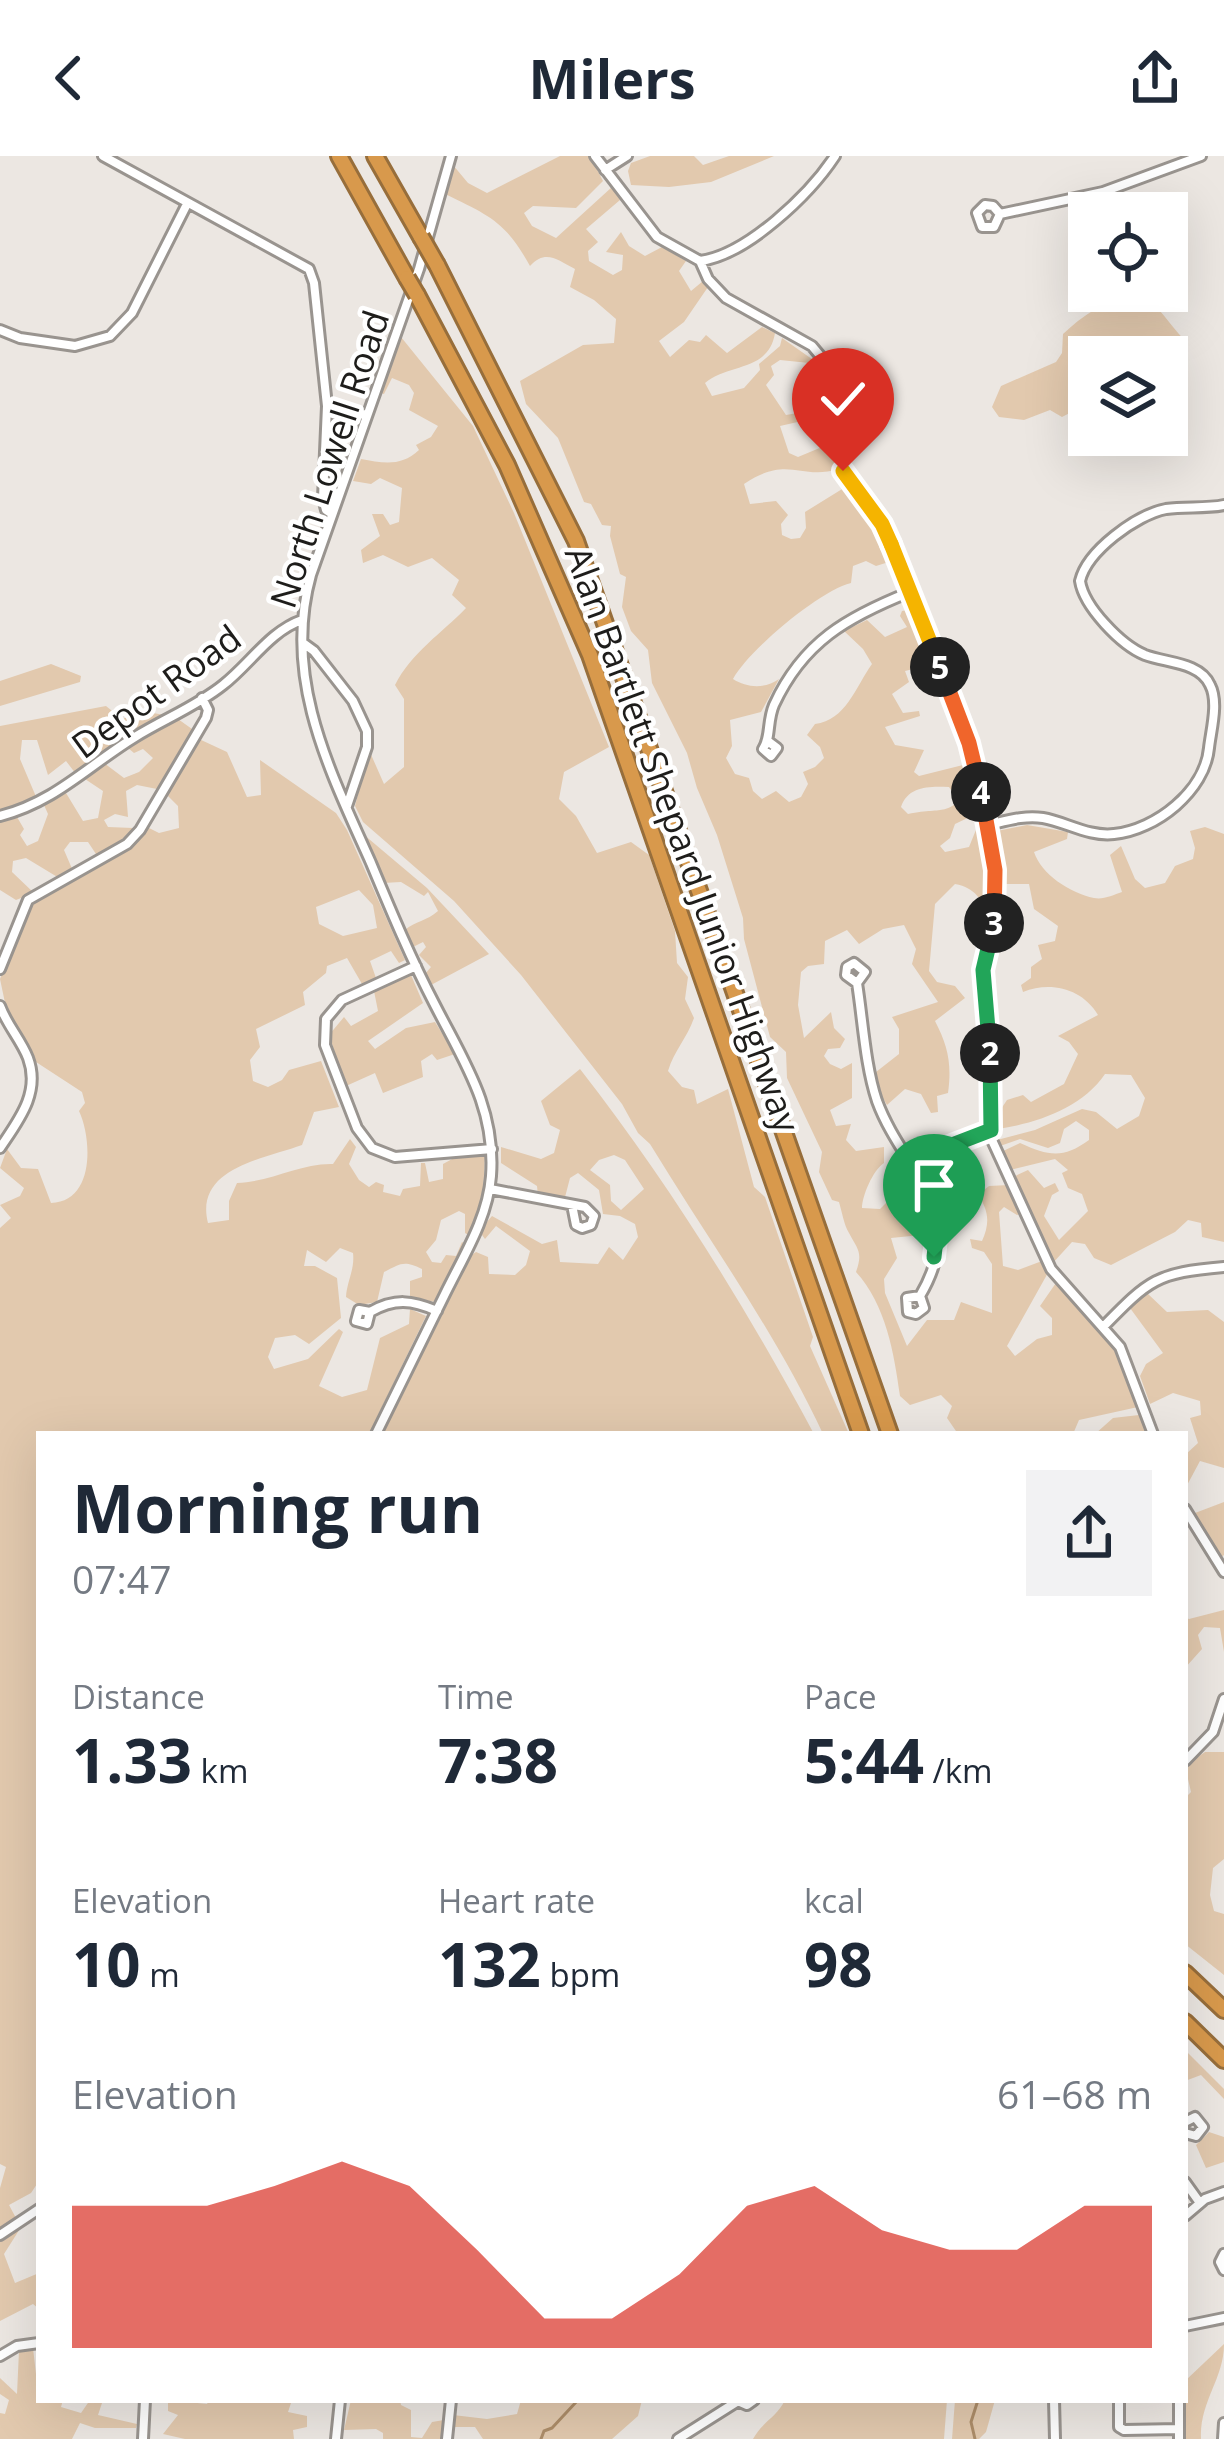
<!DOCTYPE html>
<html lang="en">
<head>
<meta charset="utf-8">
<style>
	:root { --surface:#fff; --page:#f2f2f3; --text:#1f2937; --muted:#747a83; --accent:#d93025 }
	body { margin:0; font-family:"Open Sans",sans-serif; background:var(--page); color:var(--text); height:100vh; display:flex; flex-direction:column; font-size:45px; white-space:nowrap }
	* { box-sizing:border-box; margin:0 }
	p { font-size:39px; color:var(--muted) }
	.icon { flex:none; width:66px; height:66px; fill:none; stroke:currentColor; stroke-width:2; stroke-linecap:round; stroke-linejoin:round }
	.map { position:relative; flex:1; overflow:hidden }
	.side { position:absolute; left:36px; top:1275px; width:1152px; height:972px; display:flex; flex-direction:column; background:var(--surface); border-radius:0px; box-shadow:0 12px 48px #0002 }
	.side>* { flex:none }
	.buttons { position:absolute; left:1068px; top:36px; display:grid; gap:24px }
	.buttons a { display:grid; place-items:center; width:120px; height:120px; border-radius:0px; background:var(--surface); box-shadow:0 12px 48px #0002; font-size:60px }
	.pin { position:absolute; display:grid; place-items:center; width:102px; height:102px; color:#fff; margin:-123px -51px; border-radius:50% 50% 50% 0; rotate:-45deg; box-shadow:0 0 12px #0007 }
	.pin .icon { rotate:45deg }
	.km { position:absolute; width:60px; height:60px; margin:-30px; border-radius:50%; background:#222; color:#fff; font-size:33px; line-height:60px; text-align:center }
	.round { display:grid; place-items:center; flex:none; width:126px; height:126px; border-radius:0px; background:var(--page) }
	.head { display:flex; align-items:center; justify-content:space-between; height:204px; padding:0 36px }
	h1 { font-size:66px; font-weight:700; line-height:90px }
	.metrics { display:grid; grid-template-columns:repeat(3,1fr); gap:18px; height:204px; padding:12px 36px }
	.metrics div { display:grid; align-content:center }
	.metrics b { font-size:60px; font-weight:700 }
	.metrics small { font-size:33px; font-weight:400 }
	.metrics p { font-size:33px }
	.chart { height:336px; padding:24px 36px }
	.chart p { display:flex; justify-content:space-between }
	.chart svg { width:100%; height:216px; margin-top:12px; fill:var(--accent); opacity:.7 }
	header { display:flex; justify-content:space-between; align-items:center; height:156px; padding:0 36px; background:var(--surface); font-size:54px; font-weight:700 }
	.map>svg:first-child { display:block }
	.green { fill:#e2c9ae; fill-rule:evenodd }
	.lines { fill:none; stroke-linecap:round; stroke-linejoin:round }
	.stream { stroke:#ad8d69; stroke-width:3 }
	.minor-casing { stroke:#99948f; stroke-width:14 }
	.highway-casing { stroke:#976e3b; stroke-width:20 }
	.minor { stroke:#fff; stroke-width:8 }
	.highway { stroke:#d8994c; stroke-width:14 }
	.highway-bridge-casing { stroke:#976e3b; stroke-width:20; stroke-linecap:butt }
	.highway-bridge { stroke:#d8994c; stroke-width:14 }
	.split-1-casing { stroke:#fff; stroke-width:24 }
	.split-2-casing { stroke:#fff; stroke-width:24 }
	.split-3-casing { stroke:#fff; stroke-width:24 }
	.split-4-casing { stroke:#fff; stroke-width:24 }
	.split-5-casing { stroke:#fff; stroke-width:24 }
	.split-6-casing { stroke:#fff; stroke-width:24 }
	.split-7-casing { stroke:#fff; stroke-width:24 }
	.split-1 { stroke:#22a559; stroke-width:15 }
	.split-2 { stroke:#22a559; stroke-width:15 }
	.split-3 { stroke:#22a559; stroke-width:15 }
	.split-4 { stroke:#f0652b; stroke-width:15 }
	.split-5 { stroke:#f0652b; stroke-width:15 }
	.split-6 { stroke:#f5b400; stroke-width:15 }
	.split-7 { stroke:#f5b400; stroke-width:15 }
	.labels { text-anchor:middle; dominant-baseline:central; stroke-width:9; stroke-linejoin:round; paint-order:stroke }
	.street-label { font-size:36px; fill:#1e1d1b; stroke:#fff }
</style>
</head>
<body>
<header><svg class="icon" aria-label="back" viewBox="0 0 24 24"><path d="M15 5l-7 7 7 7"/></svg>Milers<svg class="icon" aria-label="share" viewBox="0 0 24 24"><path d="M12 15V3M7 8l5-5 5 5M5 13v7h14v-7"/></svg></header>
<div class="map">
<svg width="1224" height="2283" viewBox="0 0 1224 2283">
	<rect width="100%" height="100%" fill="#ece7e2"/>
	<path class="green" d="M560,0h30l13,25 -27,27 -43,-2 -9,7 8,13 24,12 56,-51 8,13 -34,29 12,13 -10,9 1,10 24,14 9,-5 1,-15 -17,-3 15,-20 8,14 16,10 17,-9 24,14 -7,10 12,20 12,-10 5,6 -24,35 -25,19 11,16 19,-17 11,2 6,-7 21,18 35,-26 13,6c-6,39 -47,30 -70,50l7,13 32,-8 16,-18 -1,-6 21,-18 2,-8 37,26 -39,-4 -9,6 3,9 -8,10 20,30 17,-3 26,-16 4,38h-6l-16,-15 -31,7 9,27 9,4 36,-15 5,27c-40,12 -50,-15 -95,15l6,20 26,-3 12,14 -7,9 1,11 9,4 9,-1 6,-10 -1,-16 42,-26 24,31 21,44 -16,5 -10,-5 -13,5 -2,17c-32,8 -102,67 -118,96 14,9 32,10 46,0l-18,33 -31,8 2,26 -6,12 9,16 14,4 4,13 9,8 14,-8 13,11 12,-5 7,-13 -5,-12 12,-5 9,-9 -4,-11 -13,-12 8,-11c31,-4 40,-36 57,-60l-9,-15 -19,-18 23,-11 18,17 22,-10 -7,-11 2,-5 11,-2 21,55 -29,7 4,11 -17,12 11,19 16,-2 1,5 -35,11 10,18 29,5 -10,22 5,4 52,-13 3,14 -19,19 -6,-9c-20,-1 -41,-1 -48,20l7,7c40,-8 36,5 66,-29l6,27 -25,12 -5,14 -10,8 5,6 24,-5 11,-27 3,4 12,87 -4,6c-10,-17 -15,-29 -36,-33l-20,20 -6,67 8,11 18,4 10,12 -30,23c13,25 17,43 13,72l-11,3 1,16 -7,1 -10,-19 -16,-5 -18,16 -7,-12 -4,-21 23,-18v-25l-7,-12 46,-15 -26,-38 4,-15 -12,-24 -21,4 -24,15 -12,-14 -22,11 -1,23 -16,2 -7,6 -3,33 6,33 27,-26 3,16 11,11 -5,9 -12,1 -4,7 6,8 11,5 11,-6v35l-22,12 6,16 15,-2 -5,16 10,11 28,-4v16c-11,7 -22,33 -22,45l18,1 10,-10 1,-10 12,-1 10,6v12l9,-1 9,29 -40,4 6,20 -13,21 1,14 22,53 20,-26h27l7,-18 31,11v-49l-8,-12 -12,-4 -2,-9 12,2c8,-18 7,-30 -4,-46l11,-9 20,-1 13,28 -5,2 -13,-8 -5,5 4,54 15,4 24,-9 7,10 -42,75 8,10 22,-17 15,-4v-17l-12,-12 18,-26 63,73 17,54 -59,13 -6,14h-115l-11,-16 5,-12 -11,-11 -31,10 -10,-9c-6,-43 -14,-91 -44,-124 7,-20 2,-22 -7,-39 -5,-8 -7,-21 -10,-31l-7,-2 -13,-28 3,-20 -35,-74 -1,-26 -16,-15 -26,-98 -1,-21 -26,-83 -20,-47 -10,-35 -35,-70 -4,-33 -17,-19 -9,-24 4,-30 -6,-3 -10,-38 1,-10 -9,-1 -11,-21 -7,-2 -26,-64 -32,-34 -6,-23 63,-36 31,-2 2,-24 -22,-19 -24,-13 5,-18c-18,-9 -29,-20 -45,-3 -25,-45 -40,-50 -85,-72l8,-29 15,18 19,10z
		M650,0h44l9,9 26,-9h45l-63,26 -42,5 -38,-2 -3,-14 3,-8z
		M1130,136c28,6 36,31 57,50l-2,7 -18,12v-4h-78v46l-27,14 -12,-7 -26,10 -25,-3 -7,-10 9,-21 55,-24 6,-9 1,-19c19,-18 42,-33 67,-42z
		M401,181l72,89 41,87 95,234 -45,25 -5,27 17,17 21,37 34,-11 18,13 26,76 2,32 11,14 -3,22 9,19c-7,20 -20,33 -26,53l14,16 12,3 3,14 31,-15 26,98 11,10 48,140 -3,9 39,88h-26c-48,-103 -114,-193 -173,-290l-12,-11 -16,-29 -101,-129 -67,-74 -91,-79 -8,-16 14,-56 15,34 20,-17v-68l-9,-14c16,-32 47,-52 71,-77l-14,-13 7,-15 -27,-22 -24,9 -25,-12 -20,8 -2,-13 19,-14 -8,-22h11l7,11 9,-3 3,-34 -22,-10 -9,6 -18,-3 8,-22c22,4 40,8 58,-9l-3,-5 15,-8 7,-11 -29,-16 5,-17 -5,-8 -17,-7 -8,16 -6,-2z
		M51,508l30,12 -1,6 -80,24v-25z
		M106,550l16,13 13,-4 3,6 10,-3 -1,-6 18,3 -89,59 -10,-13 -18,14 -11,-35h-15l-2,19 17,40 -37,11v-84z
		M178,563l14,10 -35,60 -20,-4 -11,6 2,26 -13,-3 -11,6 4,7 25,1 2,3 -37,26 -10,-15h-18l-6,8 9,21 -14,7 -33,-20 -13,3 -1,11 22,21 -18,7 -16,-10v-70l17,-3 7,12 -4,6 7,11 11,-5 10,-27 -4,-9 22,-12 17,28 15,-3 5,-27 -18,-12 19,-16 20,15 15,-6 14,-14 -10,-9 -9,4 -6,-5z
		M199,583l28,13 20,45 14,-2 -1,-35 76,53 11,17 58,130 -6,3 -8,-12 -21,10 6,17 -14,6 -15,-26 -20,8 -1,7 -23,19 2,13 -49,24 4,18 -10,13 3,21 15,6 14,-7 7,-10 32,-9 18,46 -25,5 -12,33c-38,14 -108,23 -94,78l21,-3v-19l8,-18c34,-1 63,-20 96,-19l17,-25 6,8 -7,17 10,16 10,7 7,-5 8,3 -1,7 17,4 3,-7 17,-3 1,-23h4l4,19 14,-3v-15l11,-6 31,-2 -2,36 -13,44 -5,-3v-19l-6,-3 -18,9 -5,20 -10,12 6,10 9,1 5,-8 10,1 6,-14 5,3 -32,57 -25,-5v-16l12,-4v-8c-19,-9 -21,-5 -38,3l-7,30 -18,3 -13,-8c1,-16 9,-28 7,-44l-13,-5 -14,14 -19,-12 -3,16h11l22,12 4,40 -32,26 -14,-9 -20,3 -7,19 6,12 34,-10 31,-30 4,3 -24,54 23,11 25,-7 13,-52 29,-14 1,-15 16,7 -57,118h-330v747l-8,12 -22,12 7,13 -16,14v-44l6,-21 -6,-3v-936l11,-10 -11,-13 20,-9 4,-8 -24,-20 7,-19 14,19 17,1 13,34c44,-2 41,-64 28,-92l6,-8 -3,-11 -46,-30 -28,-45 -8,-38 31,-78 101,-55 15,-19 12,6 20,-5 -1,-22 -12,-12zM359,734l14,15 4,23 -34,8 -24,-12 -3,-17z
		M1027,669l41,7 -1,7 -33,13c7,22 36,41 60,46 9,2 19,-3 28,-6l-12,-37 11,-9 14,33 10,9 20,-5 10,-17 18,-7 2,-11 -5,-17 15,-4 19,7v408l-22,-5 -1,-14 -13,-3 -13,12 -64,33 -17,-7 -9,-14 -13,-2 -20,22 -39,-87 15,-7 16,18 11,-5 4,8 -7,4 -8,21 15,24 29,-29 -6,-17 -14,-6 -6,-15 6,-3 -13,-11 -45,11 -9,-18 19,-9c29,13 43,16 69,-3v-10l-13,-9 -12,8 -4,14 -12,5 -28,-9 -20,7 -3,-6 38,-10 47,-21 14,3 21,17 22,-13 6,-18 -14,-23 -26,-1c-23,34 -68,49 -107,55l-3,-11 12,-18 16,-5 8,7 33,-18 14,-30 -9,-12 -11,-6 40,-21c-16,-27 -48,-34 -75,-23l-2,-7 10,-7v-11l11,-8 -4,-14 17,-4 3,-15 -24,-17 -5,-25h-27l-5,-53z
		M363,678l64,54 62,66 -58,31 -6,-11 6,-7 -12,-12 7,-8 -3,-5 -12,6 -6,-18c10,-9 22,-9 33,-19l-10,-19 -4,4 -23,-14 -18,1z
		M411,819l12,28 -55,38 7,8 31,-21 29,-6 20,32 -18,6 -5,-6 -11,7 2,16 -40,16 -8,-20 -29,13 -17,-51 15,-18 7,9 27,-15 -4,-20z
		M580,913c88,113 166,238 234,365h-434l87,-176 9,-6 12,5 1,17 26,1 11,-10 4,-14 -34,-25 -11,13 -6,-8 13,-15 50,28 15,-4 3,22 38,2 11,-17 14,13 15,-23 -3,-13 -15,-8 -17,-2 -4,-24 -21,-17 -8,5 -6,23 -26,-5 -1,-10 -36,-23v-16l40,12 13,-6 6,-23 -10,-5 -9,-24zM614,999l11,5 19,29 -23,21 -10,-9 -1,-16 -20,-15 9,-10z
		M1147,1137l20,19 41,-2 16,12v146l-24,-7 -15,28v-34l13,-12 -8,-25 11,-3 -1,-14 -27,-8 -23,11 -10,-28 6,-12 17,-11 -33,-45z
		M1139,1259l10,19h-54l18,-16z
		M1224,1346v53l-5,4 -24,-46z
		M1224,1454v42l-4,-24 -16,-1 -6,8 4,14 -17,19v-51l4,2z
		M1205,1596h19v107l-11,9 -3,27 4,16 10,3v61l-39,-31v-146l6,-6 -6,-26z
		M1185,1894l39,39v10l-23,-24 -16,6z
		M1209,1976l15,5v25l-18,6 -10,-23z
		M23,2068l-19,30 11,29 24,-10v36l-6,-5 -33,17v-79z
		M1224,2188c0,35 -25,58 -23,95h-17l1,-58z
		M33,2192l6,52h24l-2,7 20,6 9,-13h13l-5,15 39,9 -1,4h-41l-15,-5 -8,16h-72v-26l5,1 4,-14 -9,-6v-16l17,16 2,-43z
		M168,2244l39,4 2,-4h83l-4,12 19,4v11l-14,3 1,9h-109l-22,-5 15,-19 -10,-4z
		M351,2244h49l1,5 10,5v27l11,1 10,-16 12,-2 -2,19h-59v-6l-7,-4 -32,1z
		M521,2244h121l-4,16 -26,23h-129l-8,-12h-24l2,-12 34,4 30,-5z
		M785,2244h162l-3,39h-191c9,-17 24,-22 32,-39z
		M955,2244h40l-9,32 -7,7h-27z"/>
	<g class="lines">
		<path class="stream" d="M541,2283l3,-8 8,-3 26,-28
			M975,2283l-4,-17 7,-22"/>
		<defs>
			<path id="minor" d="M103,0l206,113 5,14 13,123 -4,92 3,12 6,4
				M595,0l62,81 43,24c47,-6 110,-67 135,-105
				M605,14l22,-14
				M1000,58l-6,13h-12l-5,-14 8,-8 8,1 7,8 103,-22 98,-36
				M700,105l8,18 18,19 86,48 15,18 16,107 44,63 82,209 19,82 9,86 -14,59 8,168 60,131 69,78 33,87
				M0,174l20,8 55,8 35,-10 22,-23 55,-109
				M327,253l21,7 18,-2
				M303,487l11,8 39,50 14,30v16l-20,59
				M769,586l8,6 -6,8 -8,-7c8,-11 4,-28 11,-44 29,-63 73,-88 136,-113
				M0,660c55,-14 89,-51 135,-79 29,-18 62,-31 88,-52 27,-21 47,-54 79,-65
				M988,669c18,-4 36,-10 55,-7 23,4 46,19 71,16 42,-4 91,-43 95,-86 2,-18 10,-46 1,-63 -10,-23 -44,-22 -65,-30 -24,-10 -61,-48 -65,-74 7,-30 56,-66 86,-72 19,-3 39,0 58,-4
				M416,810l-74,34 -16,19 -1,26 32,83 15,20 23,9 97,-8
				M0,813l28,-69 99,-56 13,-14 66,-112 2,-8 -6,-12
				M857,827l-11,-8 1,-8 7,-4 11,9 -8,11c6,38 8,82 20,118 26,71 94,109 43,195l4,12 -8,6 -8,-2 -1,-14 13,-2
				M0,850c7,19 21,34 28,52 13,35 -10,63 -28,90
				M911,1004l80,-30
				M490,1033l95,18 9,9 -3,9 -9,3 -6,-3 -4,-20
				M370,1156l-11,-2 -3,11 11,3 3,-12c25,-14 42,-12 67,-1
				M1103,1171c47,-48 53,-54 121,-60
				M376,1278c23,-47 46,-93 69,-140 18,-37 43,-76 46,-118 5,-68 -27,-114 -56,-171 -24,-46 -44,-94 -64,-142 -41,-92 -89,-185 -60,-288l108,-306 32,-113
				M1185,1353l39,63
				M1185,1605l28,-29 11,-33
				M1185,1966l10,-5 8,10 -7,9 -11,-3
				M1185,2026l15,21
				M1185,2060l20,-17 19,-7
				M0,2079l39,-26
				M1224,2098l-4,8 4,8
				M1185,2170l39,-8
				M0,2200l17,-10 22,-3
				M1054,2244l1,39
				M1119,2244v27l5,3 55,-1
				M1179,2244v39
				M143,2283l2,-39
				M336,2283l4,-39
				M447,2283l4,-39
				M678,2283l60,-38 9,4 7,-5
				M1223,2283l1,-16"/>
			<path id="highway" d="M339,0l68,122
				M375,0l46,81
				M437,109l139,276 314,893
				M417,139l90,170 83,190 271,779
				M1185,1817l39,37
				M1185,1866l39,38"/>
		</defs>
		<use href="#minor" class="minor-casing"/>
		<use href="#highway" class="highway-casing"/>
		<use href="#minor" class="minor"/>
		<use href="#highway" class="highway"/>
		<defs>
			<path id="highway-bridge" d="M421,81l16,28
				M407,122l10,17"/>
		</defs>
		<use href="#highway-bridge" class="highway-bridge-casing"/>
		<use href="#highway-bridge" class="highway-bridge"/>
	</g>
	<g class="lines">
		<defs>
			<path id="split-1" d="M934,1101c6,-38 -3,-64 -23,-97l28,-10"/>
			<path id="split-2" d="M939,994l52,-20 -1,-77"/>
			<path id="split-3" d="M990,897l-7,-83 11,-47"/>
			<path id="split-4" d="M981,636l14,78 -1,53"/>
			<path id="split-5" d="M940,511l29,76 12,49"/>
			<path id="split-6" d="M891,388l49,123"/>
			<path id="split-7" d="M843,315l39,53 9,20"/>
		</defs>
		<use href="#split-1" class="split-1-casing"/>
		<use href="#split-2" class="split-2-casing"/>
		<use href="#split-3" class="split-3-casing"/>
		<use href="#split-4" class="split-4-casing"/>
		<use href="#split-5" class="split-5-casing"/>
		<use href="#split-6" class="split-6-casing"/>
		<use href="#split-7" class="split-7-casing"/>
		<use href="#split-1" class="split-1"/>
		<use href="#split-2" class="split-2"/>
		<use href="#split-3" class="split-3"/>
		<use href="#split-4" class="split-4"/>
		<use href="#split-5" class="split-5"/>
		<use href="#split-6" class="split-6"/>
		<use href="#split-7" class="split-7"/>
	</g>
	<g class="labels">
		<g class="street-label">
			<text transform="translate(329 303) rotate(-72)">North Lowell Road</text>
			<text transform="translate(156 535) rotate(-36)">Depot Road</text>
			<text transform="translate(683 683) rotate(70)">Alan Bartlett Shepard Junior Highway</text>
		</g>
	</g>
</svg>
<div class="buttons">
<a><svg class="icon" aria-label="locate" viewBox="0 0 24 24"><circle cx="12" cy="12" r="6"/><path d="M12 2v4M12 18v4M2 12h4M18 12h4"/></svg></a>
<a><svg class="icon" aria-label="layers" viewBox="0 0 24 24"><path d="M12 4l9 5-9 5-9-5zM3 14l9 5 9-5"/></svg></a>
</div>
<div class="pin" style="left:934px;top:1101px;background:#1e9e55"><svg class="icon" aria-label="arrive" viewBox="0 0 24 24"><path d="M6 21V4h12l-3 4 3 4H6"/></svg></div>
<div class="pin" style="left:843px;top:315px;background:#d93025"><svg class="icon" aria-label="check" viewBox="0 0 24 24"><path d="M5 12l5 5 9-10"/></svg></div>
<b class="km" style="left:990px;top:897px">2</b>
<b class="km" style="left:994px;top:767px">3</b>
<b class="km" style="left:981px;top:636px">4</b>
<b class="km" style="left:940px;top:511px">5</b>
<section class="side">
<div class="head"><div><h1>Morning run</h1><p>07:47</p></div><a class="round"><svg class="icon" aria-label="share" viewBox="0 0 24 24"><path d="M12 15V3M7 8l5-5 5 5M5 13v7h14v-7"/></svg></a></div>
<div class="metrics">
<div><p>Distance</p><b>1.33<small> km</small></b></div>
<div><p>Time</p><b>7:38</b></div>
<div><p>Pace</p><b>5:44<small> /km</small></b></div>
</div>
<div class="metrics">
<div><p>Elevation</p><b>10<small> m</small></b></div>
<div><p>Heart rate</p><b>132<small> bpm</small></b></div>
<div><p>kcal</p><b>98</b></div>
</div>
<div class="chart"><p><span>Elevation</span>61–68 m</p>
<svg viewBox="0 0 160 44" preserveAspectRatio="none"><path d="M0 44V15L10 15L20 15L30 11L40 6L50 11L60 24L70 38L80 38L90 29L100 15L110 11L120 20L130 24L140 24L150 15L160 15V44z"/></svg>
</div>
</section>
</div>
</body>
</html>
